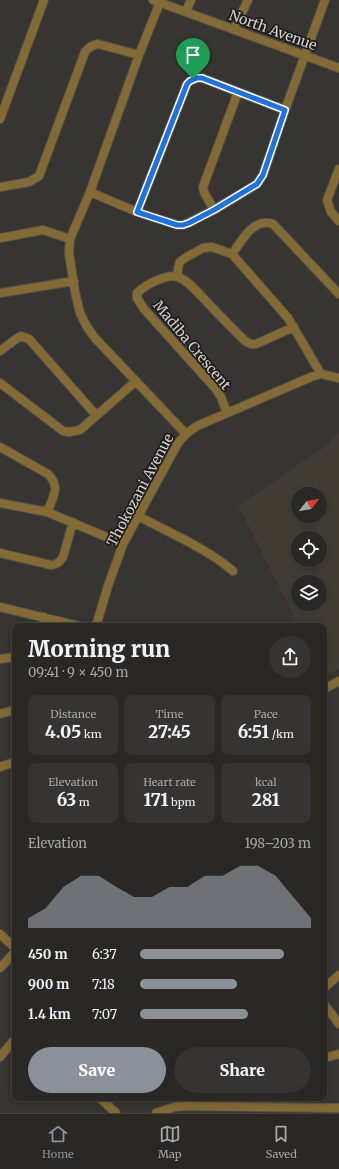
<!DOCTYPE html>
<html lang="en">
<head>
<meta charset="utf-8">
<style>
	:root { --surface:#292825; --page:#353432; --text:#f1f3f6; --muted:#a5a6a7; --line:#454442; --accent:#8c9099 }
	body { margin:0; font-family:Merriweather,serif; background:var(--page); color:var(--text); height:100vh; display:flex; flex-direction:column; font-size:15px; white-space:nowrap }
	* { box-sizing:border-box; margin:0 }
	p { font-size:13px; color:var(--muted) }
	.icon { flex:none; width:22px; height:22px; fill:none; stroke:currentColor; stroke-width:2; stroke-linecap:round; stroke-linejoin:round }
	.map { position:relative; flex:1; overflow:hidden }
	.panel { position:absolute; left:12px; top:623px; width:315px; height:478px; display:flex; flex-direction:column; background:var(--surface); border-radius:8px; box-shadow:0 2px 10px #0003,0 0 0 1px var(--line) }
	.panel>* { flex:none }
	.needle { width:26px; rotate:59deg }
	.tools { position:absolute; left:291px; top:487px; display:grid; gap:8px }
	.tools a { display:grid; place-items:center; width:36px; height:36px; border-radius:50%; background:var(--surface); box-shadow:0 2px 10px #0003,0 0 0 1px var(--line); font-size:20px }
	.pin { position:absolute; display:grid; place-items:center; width:34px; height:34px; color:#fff; margin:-41px -17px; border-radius:50% 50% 50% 0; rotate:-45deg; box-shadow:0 0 4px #0007 }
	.pin .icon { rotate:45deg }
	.round { display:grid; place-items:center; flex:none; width:42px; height:42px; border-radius:21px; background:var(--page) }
	.summary { display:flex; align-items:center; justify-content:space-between; height:68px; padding:0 16px }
	h1 { font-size:22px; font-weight:800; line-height:30px }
	.metrics { display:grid; grid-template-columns:repeat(3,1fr); gap:6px; height:68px; padding:4px 16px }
	.metrics div { display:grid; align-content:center; border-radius:8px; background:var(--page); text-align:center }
	.metrics b { font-size:17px; font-weight:800 }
	.metrics small { font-size:11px; font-weight:400 }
	.metrics p { font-size:11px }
	.chart { height:112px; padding:8px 16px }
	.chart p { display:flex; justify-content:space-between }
	.chart svg { width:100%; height:72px; margin-top:4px; fill:var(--accent); opacity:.7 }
	.button { display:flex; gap:8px; margin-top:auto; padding:8px 16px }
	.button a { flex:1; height:46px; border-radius:24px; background:var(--accent); color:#fff; font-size:16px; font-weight:800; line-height:46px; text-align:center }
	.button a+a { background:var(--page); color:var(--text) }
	ul { padding:0 16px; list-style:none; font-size:13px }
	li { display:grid; grid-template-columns:64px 48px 1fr; align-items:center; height:30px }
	li i { height:10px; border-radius:5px; background:var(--accent) }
	.dock { display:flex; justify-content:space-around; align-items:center; height:56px; border-top:1px solid var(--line); background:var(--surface); font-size:11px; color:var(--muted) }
	.dock a { display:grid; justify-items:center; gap:2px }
	.dock .on { color:var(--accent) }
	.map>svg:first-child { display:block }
	.built { fill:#423d34; fill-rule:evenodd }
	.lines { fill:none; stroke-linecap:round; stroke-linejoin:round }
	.minor-casing { stroke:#53514d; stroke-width:10 }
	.tertiary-casing { stroke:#53514d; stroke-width:10 }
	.minor { stroke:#846b34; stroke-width:8 }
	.tertiary { stroke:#846b34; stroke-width:8 }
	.route-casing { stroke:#fff; stroke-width:8 }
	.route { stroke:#1a73e8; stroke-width:5 }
	.labels { text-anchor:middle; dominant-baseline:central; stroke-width:3.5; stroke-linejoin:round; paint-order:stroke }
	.street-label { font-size:14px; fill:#d3d1cf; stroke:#1e1d1b }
</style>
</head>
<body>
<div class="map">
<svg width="339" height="1113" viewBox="0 0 339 1113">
	<rect width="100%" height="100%" fill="#373531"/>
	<path class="built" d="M339,431v237l-14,9 -1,-51h-25l-61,-120 88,-60zM298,494h22v22h-22zM298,538h22v22h-22zM298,582h22v22h-22z"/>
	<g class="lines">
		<defs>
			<path id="minor" d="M160,2l-21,53 -49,137 -20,47 -1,14 6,39 5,21 7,14 8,11 91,96
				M186,11l5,-11
				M234,29l14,-29
				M0,119l44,-119
				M339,169l-12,31 4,12 8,9
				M0,187l29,-5 10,-6 46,-124c4,-5 7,-7 13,-8l41,11
				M90,192l47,20 40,13h6l31,-15 43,-26 6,-9 22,-65 40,-110
				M214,210l-10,-18 -1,-5 35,-95
				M137,212l50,-128c4,-5 9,-6 15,-6l83,32
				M0,238l43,-8 27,9
				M232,254c10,-13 21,-37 41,-30l66,70
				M178,277v-9l2,-6 5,-4 18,-10 9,-1 20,7 56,64 33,56
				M0,293l74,-12
				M0,351l16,-12 5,-3 8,3 67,76
				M0,383l63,48 6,1 11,-2 56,-49
				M227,413l-6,-16 -6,-9 -71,-79 -7,-11v-5c8,-8 30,-20 41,-16 11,4 20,16 28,24 13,14 26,27 39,40l6,3h5l38,-17
				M0,447l48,27c13,13 5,23 -1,38
				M0,503l47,9 76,32
				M138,516c32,17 68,32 95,55
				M0,553l51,12c6,0 9,-3 12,-8l10,-35
				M0,607l79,19
				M43,626l1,-9
				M96,626l12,-40 15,-42 55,-101 8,-9 11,-8 114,-49 10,-3 18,4
				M0,659l15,-2
				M0,714l15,-4
				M0,767l15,-5
				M0,934l15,14
				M0,968l15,-16
				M324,988l15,-13
				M324,1004l15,20
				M324,1058l15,-4
				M100,1098l16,15
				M156,1113l18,-6 11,-1 154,2"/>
			<path id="tertiary" d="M153,0l186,68
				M324,689l15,-8
				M0,1057l15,-18"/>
		</defs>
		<use href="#minor" class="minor-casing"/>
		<use href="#tertiary" class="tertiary-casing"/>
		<use href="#minor" class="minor"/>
		<use href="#tertiary" class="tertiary"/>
	</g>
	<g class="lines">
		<defs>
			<path id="route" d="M197,78h5l83,32 -22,65 -6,9 -43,26 -25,13 -6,2h-6l-40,-13 50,-128 3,-3z"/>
		</defs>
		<use href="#route" class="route-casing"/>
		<use href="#route" class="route"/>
	</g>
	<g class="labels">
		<g class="street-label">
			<text transform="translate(273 30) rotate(20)">North Avenue</text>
			<text transform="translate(192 345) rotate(50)">Madiba Crescent</text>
			<text transform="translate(140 490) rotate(-62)">Thokozani Avenue</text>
		</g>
	</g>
</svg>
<div class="tools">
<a><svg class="needle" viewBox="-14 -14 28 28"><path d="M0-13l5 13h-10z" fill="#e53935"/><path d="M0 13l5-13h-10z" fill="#a5a6a7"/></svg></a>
<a><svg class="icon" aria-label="locate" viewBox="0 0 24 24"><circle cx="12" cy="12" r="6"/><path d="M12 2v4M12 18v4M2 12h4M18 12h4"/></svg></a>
<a><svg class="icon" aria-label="layers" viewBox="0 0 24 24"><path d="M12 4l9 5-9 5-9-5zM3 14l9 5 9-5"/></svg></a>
</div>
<div class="pin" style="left:193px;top:79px;background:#1e9e55"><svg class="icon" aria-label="arrive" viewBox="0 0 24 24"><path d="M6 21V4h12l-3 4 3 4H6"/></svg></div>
<section class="panel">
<div class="summary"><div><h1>Morning run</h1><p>09:41 · 9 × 450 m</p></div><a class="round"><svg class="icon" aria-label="share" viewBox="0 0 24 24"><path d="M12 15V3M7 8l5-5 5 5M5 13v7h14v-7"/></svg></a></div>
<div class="metrics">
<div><p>Distance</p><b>4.05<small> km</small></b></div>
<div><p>Time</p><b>27:45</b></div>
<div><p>Pace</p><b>6:51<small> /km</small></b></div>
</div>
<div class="metrics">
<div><p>Elevation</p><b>63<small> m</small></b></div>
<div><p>Heart rate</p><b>171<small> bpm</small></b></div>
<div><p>kcal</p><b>281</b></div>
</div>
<div class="chart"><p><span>Elevation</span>198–203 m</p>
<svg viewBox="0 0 160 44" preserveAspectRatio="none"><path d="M0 44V38L10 32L20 19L30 12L40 12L50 19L60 25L70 25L80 19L90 19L100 12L110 12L120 6L130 6L140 12L150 25L160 38V44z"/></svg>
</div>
<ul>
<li><b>450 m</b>6:37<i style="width:84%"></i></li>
<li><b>900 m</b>7:18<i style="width:57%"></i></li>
<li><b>1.4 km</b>7:07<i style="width:63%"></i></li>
</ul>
<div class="button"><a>Save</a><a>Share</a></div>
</section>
</div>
<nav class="dock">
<a class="on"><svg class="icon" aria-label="home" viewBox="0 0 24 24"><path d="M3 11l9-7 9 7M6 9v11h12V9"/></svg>Home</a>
<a><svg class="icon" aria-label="map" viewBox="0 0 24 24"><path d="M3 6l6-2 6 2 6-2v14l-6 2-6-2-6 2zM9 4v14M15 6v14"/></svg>Map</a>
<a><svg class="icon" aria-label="saved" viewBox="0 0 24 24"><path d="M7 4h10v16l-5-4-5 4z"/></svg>Saved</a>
</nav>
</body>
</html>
